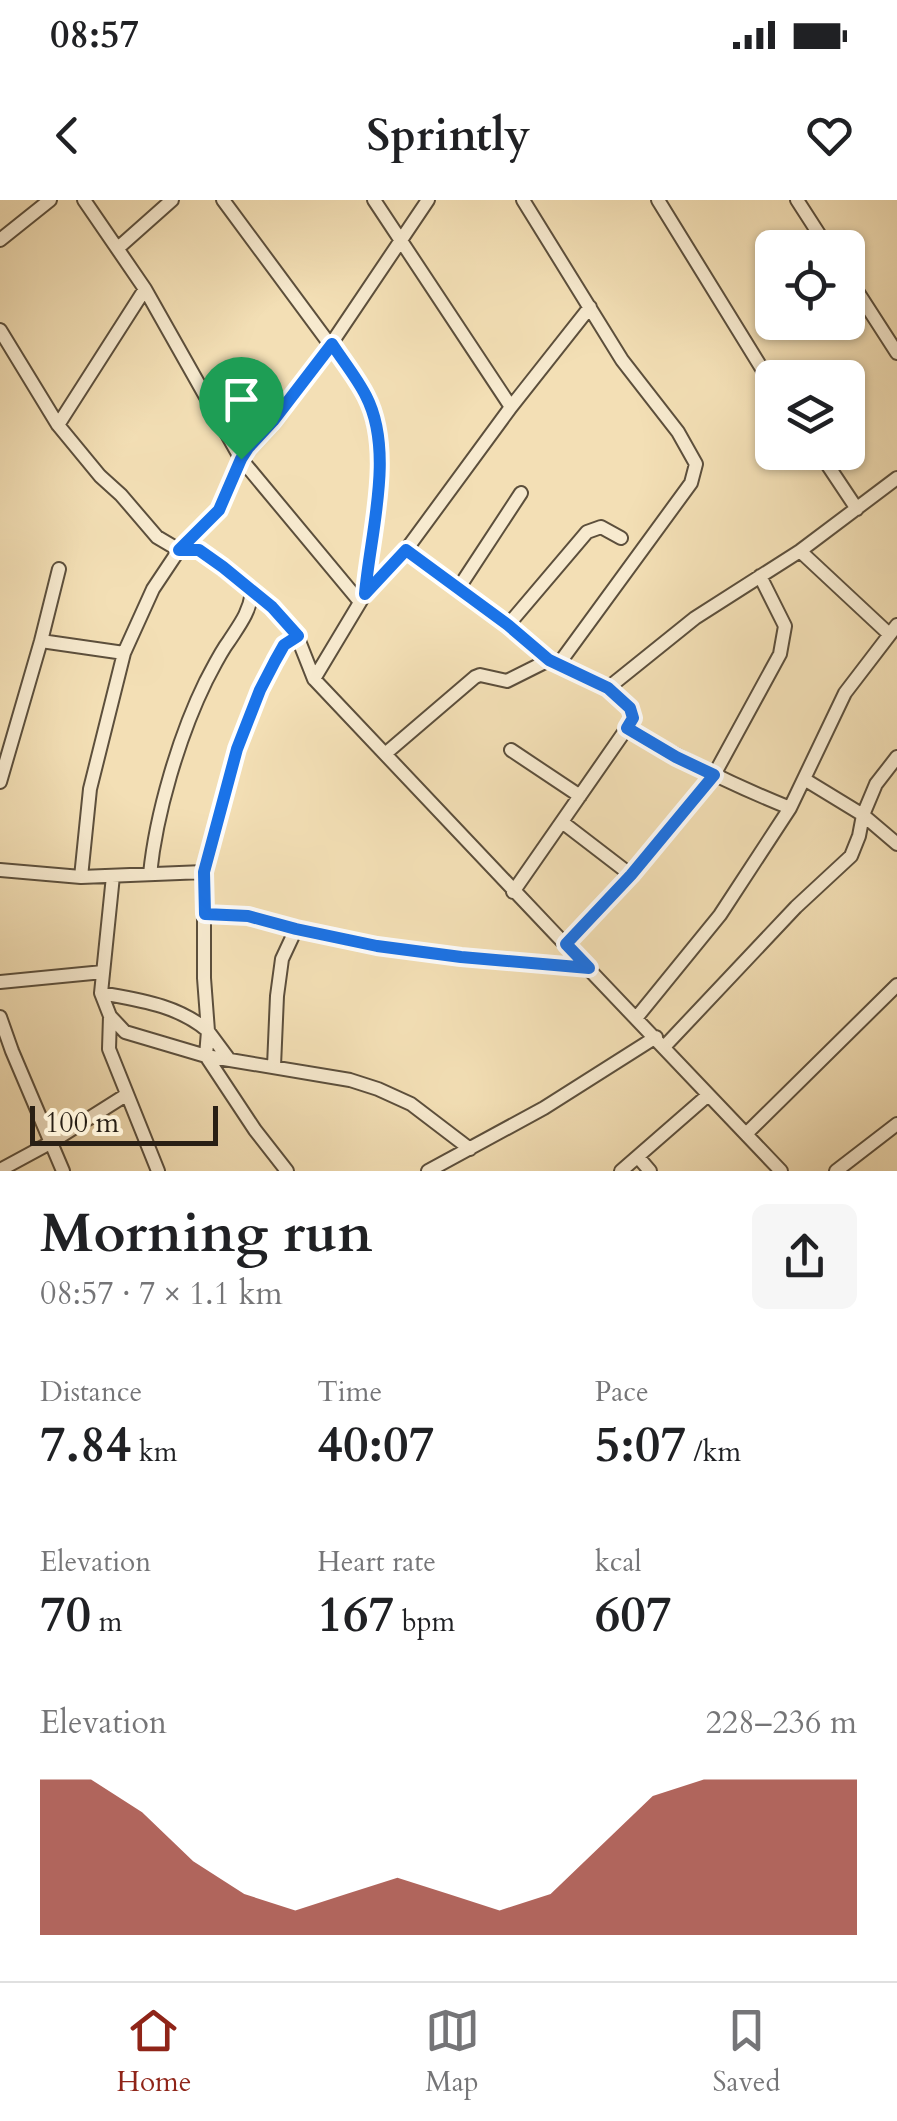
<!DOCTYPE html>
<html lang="en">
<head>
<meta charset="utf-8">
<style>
	:root { --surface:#fff; --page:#f6f6f6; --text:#202124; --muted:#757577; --line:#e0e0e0; --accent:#8f2418 }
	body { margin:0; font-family:Cardo,serif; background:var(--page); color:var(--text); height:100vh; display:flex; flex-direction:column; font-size:38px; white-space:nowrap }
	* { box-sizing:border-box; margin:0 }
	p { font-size:32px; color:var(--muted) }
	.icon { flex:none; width:55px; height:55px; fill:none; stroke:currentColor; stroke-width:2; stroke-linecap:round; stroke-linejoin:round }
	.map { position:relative; height:971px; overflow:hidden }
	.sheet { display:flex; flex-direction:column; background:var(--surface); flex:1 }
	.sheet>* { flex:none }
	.controls { position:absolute; left:755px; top:30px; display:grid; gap:20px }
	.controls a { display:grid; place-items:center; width:110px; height:110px; border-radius:15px; background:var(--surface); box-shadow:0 2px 8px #0004; font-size:50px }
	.scale { position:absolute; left:30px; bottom:25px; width:188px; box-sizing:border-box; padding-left:10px; border:5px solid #291f14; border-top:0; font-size:28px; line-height:35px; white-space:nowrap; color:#291f14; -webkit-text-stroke:8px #f7eacf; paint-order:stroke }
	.pin { position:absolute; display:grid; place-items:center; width:85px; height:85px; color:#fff; margin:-102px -42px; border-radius:50% 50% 50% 0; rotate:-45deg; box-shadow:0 0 10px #0007 }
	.pin .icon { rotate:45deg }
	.round { display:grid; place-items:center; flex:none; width:105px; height:105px; border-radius:15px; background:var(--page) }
	.overview { display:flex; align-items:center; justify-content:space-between; height:170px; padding:0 40px }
	h1 { font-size:55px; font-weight:700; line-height:75px }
	.metrics { display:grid; grid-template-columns:repeat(3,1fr); gap:15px; height:170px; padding:10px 40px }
	.metrics div { display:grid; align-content:center }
	.metrics b { font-size:50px; font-weight:700 }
	.metrics small { font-size:28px; font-weight:400 }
	.metrics p { font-size:28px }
	.chart { height:280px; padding:20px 40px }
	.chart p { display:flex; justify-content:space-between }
	.chart svg { width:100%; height:180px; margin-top:10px; fill:var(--accent); opacity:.7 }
	.status { display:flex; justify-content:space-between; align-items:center; height:70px; padding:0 50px; background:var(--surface); direction:ltr }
	.status svg { height:28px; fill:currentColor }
	header { display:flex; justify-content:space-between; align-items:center; height:130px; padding:0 40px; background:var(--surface); font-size:45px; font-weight:700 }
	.tabs { display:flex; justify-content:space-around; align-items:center; height:140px; border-top:2px solid var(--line); background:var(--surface); font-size:28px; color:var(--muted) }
	.tabs a { display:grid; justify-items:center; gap:5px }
	.tabs .on { color:var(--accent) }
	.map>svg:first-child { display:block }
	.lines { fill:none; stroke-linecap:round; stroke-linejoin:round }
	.street-casing { stroke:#5c4f3c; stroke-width:16 }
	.street { stroke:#f7eacf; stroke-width:12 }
	.route-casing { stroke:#fff; stroke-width:20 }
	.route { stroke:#1a73e8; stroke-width:12 }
</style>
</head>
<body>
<div class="status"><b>08:57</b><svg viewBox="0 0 49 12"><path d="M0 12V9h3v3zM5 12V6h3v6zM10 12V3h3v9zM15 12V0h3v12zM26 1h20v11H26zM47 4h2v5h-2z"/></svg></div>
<header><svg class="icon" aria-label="back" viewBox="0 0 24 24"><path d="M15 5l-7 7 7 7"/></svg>Sprintly<svg class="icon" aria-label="heart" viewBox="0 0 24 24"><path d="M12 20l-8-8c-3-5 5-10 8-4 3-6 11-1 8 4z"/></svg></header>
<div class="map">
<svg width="897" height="971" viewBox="0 0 897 971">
	<rect width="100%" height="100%" fill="#f3dfb5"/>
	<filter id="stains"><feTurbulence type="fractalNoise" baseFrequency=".002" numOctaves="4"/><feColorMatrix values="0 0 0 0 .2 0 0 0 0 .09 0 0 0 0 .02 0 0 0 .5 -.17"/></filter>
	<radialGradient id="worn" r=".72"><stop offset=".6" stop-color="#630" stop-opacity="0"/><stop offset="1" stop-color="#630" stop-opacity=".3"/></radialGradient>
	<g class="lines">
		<defs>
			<path id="street" d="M84,0l61,89 96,170 119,143
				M223,0l134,181 11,17 11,44 -1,46 -13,106 -51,85
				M374,0l137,207
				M523,0l99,160 56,72 18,32 -5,19 -133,182
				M658,0l114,185
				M797,0l31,48
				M0,40l50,-40
				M118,48l54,-48
				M848,77l49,76
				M0,130l58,95 42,51 21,19 36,42 22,13h20l72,57 26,29 17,43c155,165 311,328 467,492
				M58,225l87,-136
				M819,252l38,57
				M406,350l102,75 41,35 59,28 22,20 3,10 -6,10 -114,164
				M800,351l89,83
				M458,389l63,-96
				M365,394l41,-44 105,-143 79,-100
				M508,425l79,-93 14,-5 20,11
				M41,441l83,12
				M608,488l87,-70 105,-67 97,-73
				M627,528c53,31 106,57 163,80
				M511,550l69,46
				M385,554l90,-77 5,-2 27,6 42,-21
				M804,579l59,36 34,29
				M0,582l41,-141 18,-72
				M562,622l69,53
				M0,670l81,7 123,-5
				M150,674c6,-60 29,-138 56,-193 7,-13 14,-28 23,-40 11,-17 20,-28 23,-48
				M113,676l-12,117 9,23 15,16 81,24 144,24 28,9 33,15 59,45
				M81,677l9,-88 34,-136 29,-64 26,-39 40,-39 29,-63 25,-27 58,-77 97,-144
				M205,714l43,1 48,14 81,17 84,11 128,11
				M566,744l65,-69 83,-100 66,-121 5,-28 -25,-50
				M0,782l103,-10
				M101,793c38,7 77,12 107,38l-2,25 49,74 32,41
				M110,816l-1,33 49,122
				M0,817l12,34 51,120
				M637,817l83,-102 70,-107 55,-115 52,-68
				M664,847l132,-140 55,-51 8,-20 4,-21 13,-31 21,-27
				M228,858l-20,-27 -4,-53v-106l33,-123 23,-59 24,-45 13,-9
				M274,866l3,-70 5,-37 14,-30
				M746,934l151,-149
				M638,957l12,14
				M0,970l50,-27 76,-48
				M428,971l116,-63 112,-71
				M621,971l86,-75
				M836,971l61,-47"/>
		</defs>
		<use href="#street" class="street-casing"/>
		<use href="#street" class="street"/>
	</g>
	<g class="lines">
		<defs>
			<path id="route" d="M332,144c11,17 25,34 34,52 29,56 4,138 -1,198l41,-44 102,75 41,35 59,28 22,20 3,10 -6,10 49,29 38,18 -83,100 -65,69 23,24 -128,-11 -84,-11 -81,-17 -48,-13 -43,-2 -1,-42 33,-123 23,-59 15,-29 9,-16 14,-9 -26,-29 -49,-40 -24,-17h-20l40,-40 22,-51 7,-11 25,-27z"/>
		</defs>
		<use href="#route" class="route-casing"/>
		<use href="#route" class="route"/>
	</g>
	<rect width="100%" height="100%" filter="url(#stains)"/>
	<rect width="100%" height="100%" fill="url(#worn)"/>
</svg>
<div class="controls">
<a><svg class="icon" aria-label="locate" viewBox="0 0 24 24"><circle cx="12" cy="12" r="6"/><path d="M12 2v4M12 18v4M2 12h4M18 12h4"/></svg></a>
<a><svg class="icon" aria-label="layers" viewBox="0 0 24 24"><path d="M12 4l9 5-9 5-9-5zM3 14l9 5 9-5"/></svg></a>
</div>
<div class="scale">100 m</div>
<div class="pin" style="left:241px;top:259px;background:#1e9e55"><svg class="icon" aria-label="arrive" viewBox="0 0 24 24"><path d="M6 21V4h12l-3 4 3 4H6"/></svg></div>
</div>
<section class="sheet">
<div class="overview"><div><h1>Morning run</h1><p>08:57 · 7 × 1.1 km</p></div><a class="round"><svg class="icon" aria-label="share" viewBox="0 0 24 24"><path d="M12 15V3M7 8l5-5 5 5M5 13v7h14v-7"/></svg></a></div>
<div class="metrics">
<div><p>Distance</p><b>7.84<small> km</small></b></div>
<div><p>Time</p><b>40:07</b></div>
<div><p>Pace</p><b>5:07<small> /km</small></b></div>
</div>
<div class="metrics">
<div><p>Elevation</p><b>70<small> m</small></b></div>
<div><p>Heart rate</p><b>167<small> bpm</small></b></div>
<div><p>kcal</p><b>607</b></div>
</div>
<div class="chart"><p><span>Elevation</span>228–236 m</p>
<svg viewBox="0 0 160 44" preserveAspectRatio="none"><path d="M0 44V6L10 6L20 14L30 26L40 34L50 38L60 34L70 30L80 34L90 38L100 34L110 22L120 10L130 6L140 6L150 6L160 6V44z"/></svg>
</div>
</section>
<nav class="tabs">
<a class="on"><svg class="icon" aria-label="home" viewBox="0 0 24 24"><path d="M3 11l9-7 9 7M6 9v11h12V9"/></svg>Home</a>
<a><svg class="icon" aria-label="map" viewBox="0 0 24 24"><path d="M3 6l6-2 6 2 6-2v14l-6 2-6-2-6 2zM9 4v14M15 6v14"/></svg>Map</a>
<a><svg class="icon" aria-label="saved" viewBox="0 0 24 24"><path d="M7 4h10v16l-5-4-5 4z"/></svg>Saved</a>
</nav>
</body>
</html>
